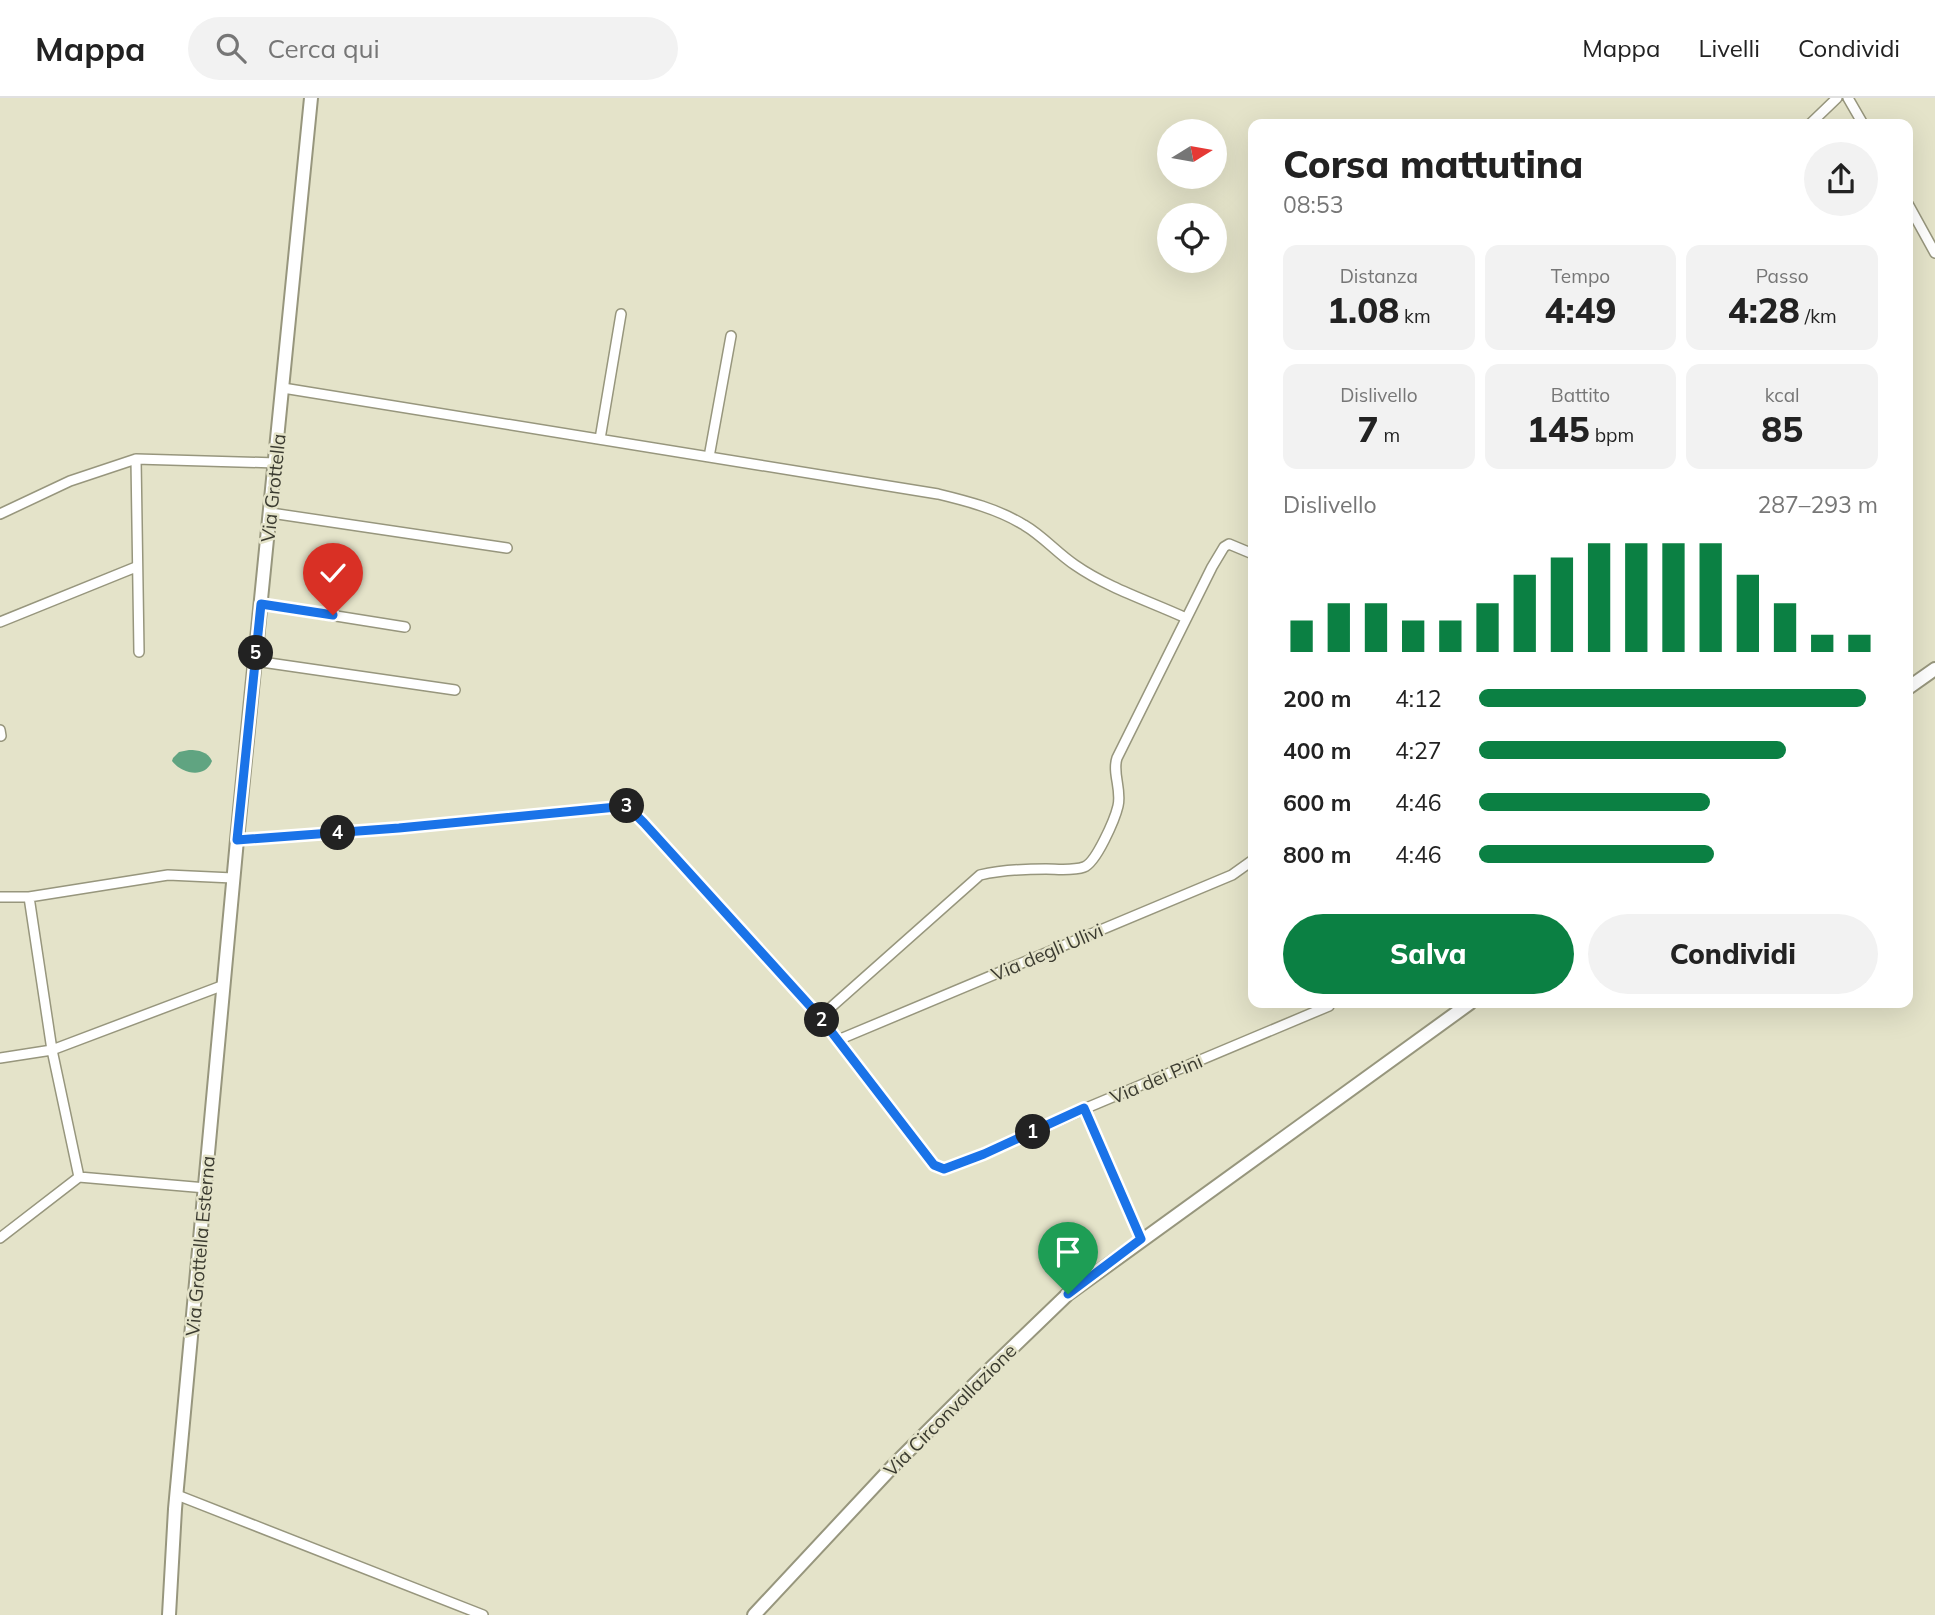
<!DOCTYPE html>
<html lang="it">
<head>
<meta charset="utf-8">
<style>
	:root { --surface:#fff; --page:#f2f2f2; --text:#222; --muted:#767676; --line:#e0e0e0; --accent:#0b8043 }
	body { margin:0; font-family:Mulish,sans-serif; background:var(--page); color:var(--text); height:100vh; display:flex; flex-direction:column; font-size:26px; white-space:nowrap }
	* { box-sizing:border-box; margin:0 }
	p { font-size:23px; color:var(--muted) }
	.icon { flex:none; width:38px; height:38px; fill:none; stroke:currentColor; stroke-width:2; stroke-linecap:round; stroke-linejoin:round }
	.map { position:relative; flex:1; overflow:hidden }
	.sheet { position:absolute; left:1248px; top:21px; width:665px; height:889px; display:flex; flex-direction:column; background:var(--surface); border-radius:14px; box-shadow:0 7px 28px #0002 }
	.sheet>* { flex:none }
	.needle { width:46px; rotate:79deg }
	.fabs { position:absolute; left:1157px; top:21px; display:grid; gap:14px }
	.fabs a { display:grid; place-items:center; width:70px; height:70px; border-radius:50%; background:var(--surface); box-shadow:0 7px 28px #0002; font-size:35px }
	.pin { position:absolute; display:grid; place-items:center; width:60px; height:60px; color:#fff; margin:-72px -30px; border-radius:50% 50% 50% 0; rotate:-45deg; box-shadow:0 0 7px #0007 }
	.pin .icon { rotate:45deg }
	.km { position:absolute; width:35px; height:35px; margin:-18px; border-radius:50%; background:#222; color:#fff; font-size:19px; line-height:35px; text-align:center }
	.round { display:grid; place-items:center; flex:none; width:74px; height:74px; border-radius:37px; background:var(--page) }
	.overview { display:flex; align-items:center; justify-content:space-between; height:119px; padding:0 35px }
	h1 { font-size:38px; font-weight:800; line-height:52px }
	.stats { display:grid; grid-template-columns:repeat(3,1fr); gap:10px; height:119px; padding:7px 35px }
	.stats div { display:grid; align-content:center; border-radius:14px; background:var(--page); text-align:center }
	.stats b { font-size:35px; font-weight:800 }
	.stats small { font-size:19px; font-weight:400 }
	.stats p { font-size:19px }
	.chart { height:196px; padding:14px 35px }
	.chart p { display:flex; justify-content:space-between }
	.chart svg { width:100%; height:126px; margin-top:7px; stroke:var(--accent); stroke-width:6 }
	.primary-button { display:flex; gap:14px; margin-top:auto; padding:14px 35px }
	.primary-button a { flex:1; height:80px; border-radius:42px; background:var(--accent); color:#fff; font-size:28px; font-weight:800; line-height:80px; text-align:center }
	.primary-button a+a { background:var(--page); color:var(--text) }
	ul { padding:0 35px; list-style:none; font-size:23px }
	li { display:grid; grid-template-columns:112px 84px 1fr; align-items:center; height:52px }
	li i { height:18px; border-radius:9px; background:var(--accent) }
	header { display:flex; align-items:center; gap:42px; box-sizing:border-box; height:98px; padding:0 35px; background:var(--surface); border-bottom:2px solid var(--line) }
	header strong { font-size:33px }
	nav { display:flex; gap:38px; margin-inline-start:auto; font-size:24px }
	.search { width:490px; height:63px; background:var(--page); display:flex; align-items:center; gap:18px; box-sizing:border-box; padding:0 24px; border-radius:38px; color:var(--muted); font-size:26px }
	.map>svg:first-child { display:block }
	.water { fill:#60a481 }
	.lines { fill:none; stroke-linecap:round; stroke-linejoin:round }
	.street-casing { stroke:#97967d; stroke-width:12 }
	.secondary-casing { stroke:#97967d; stroke-width:16 }
	.street { stroke:#fff; stroke-width:9 }
	.secondary { stroke:#fff; stroke-width:12 }
	.route-casing { stroke:#fff; stroke-width:14 }
	.route { stroke:#1a73e8; stroke-width:9 }
	.labels { text-anchor:middle; dominant-baseline:central; stroke-width:5; stroke-linejoin:round; paint-order:stroke }
	.street-label { font-size:19px; fill:#3b3b30; stroke:#e4e3c9 }
</style>
</head>
<body>
<header>
<strong>Mappa</strong>
<div class="search"><svg class="icon" aria-label="search" viewBox="0 0 24 24"><circle cx="10" cy="10" r="6"/><path d="M15 15l6 6"/></svg>Cerca qui</div>
<nav><a>Mappa</a><a>Livelli</a><a>Condividi</a></nav>
</header>
<div class="map">
<svg width="1935" height="1517" viewBox="0 0 1935 1517">
	<rect width="100%" height="100%" fill="#e4e3c9"/>
	<path class="water" d="M189,652c10,0 19,2 23,11 -7,18 -30,13 -40,0l1,-3 6,-6z"/>
	<g class="lines">
		<defs>
			<path id="street" d="M1848,0l15,26
				M1810,26l27,-26
				M1908,106l27,49
				M283,290l655,106c29,7 60,15 86,31 19,11 33,28 51,40 33,23 74,36 111,53
				M600,341l21,-125
				M709,359l22,-121
				M136,361l3,193
				M271,415l236,35
				M0,416l70,-33 66,-22 140,4
				M261,506l144,23
				M0,524l136,-55
				M255,563l200,29
				M0,632l1,6
				M237,742l162,-12 228,-22 17,17 176,194 114,148 10,4 40,-15 100,-45 245,-103
				M0,799h29l139,-22 65,3
				M29,799l23,153 172,-65
				M820,919l160,-142c22,-5 43,-6 66,-6 11,0 27,2 38,-2 12,-4 31,-48 34,-61 4,-16 -6,-33 -1,-48l95,-191 12,-20 5,-3 24,10
				M838,942l394,-165 21,-15
				M0,960l52,-8 27,127
				M1084,1011l57,130
				M0,1140l79,-61 127,11
				M177,1397l306,120"/>
			<path id="secondary" d="M1908,590l27,-19
				M169,1517l6,-106 62,-669 74,-742
				M754,1517l141,-151 90,-90 83,-80 402,-291"/>
		</defs>
		<use href="#street" class="street-casing"/>
		<use href="#secondary" class="secondary-casing"/>
		<use href="#street" class="street"/>
		<use href="#secondary" class="secondary"/>
	</g>
	<g class="lines">
		<defs>
			<path id="route" d="M333,517l-72,-11 -24,236 162,-12 228,-22 17,17 176,194 114,148 10,4 40,-15 100,-46 57,131 -73,55"/>
		</defs>
		<use href="#route" class="route-casing"/>
		<use href="#route" class="route"/>
	</g>
	<g class="labels">
		<g class="street-label">
			<text transform="translate(273 390) rotate(-84)">Via Grottella</text>
			<text transform="translate(1047 854) rotate(-23)">Via degli Ulivi</text>
			<text transform="translate(1156 981) rotate(-23)">Via dei Pini</text>
			<text transform="translate(200 1148) rotate(-85)">Via Grottella Esterna</text>
			<text transform="translate(950 1312) rotate(-45)">Via Circonvallazione</text>
		</g>
	</g>
</svg>
<div class="fabs">
<a><svg class="needle" viewBox="-14 -14 28 28"><path d="M0-13l5 13h-10z" fill="#e53935"/><path d="M0 13l5-13h-10z" fill="#767676"/></svg></a>
<a><svg class="icon" aria-label="locate" viewBox="0 0 24 24"><circle cx="12" cy="12" r="6"/><path d="M12 2v4M12 18v4M2 12h4M18 12h4"/></svg></a>
</div>
<div class="pin" style="left:1068px;top:1196px;background:#1e9e55"><svg class="icon" aria-label="arrive" viewBox="0 0 24 24"><path d="M6 21V4h12l-3 4 3 4H6"/></svg></div>
<div class="pin" style="left:333px;top:517px;background:#d93025"><svg class="icon" aria-label="check" viewBox="0 0 24 24"><path d="M5 12l5 5 9-10"/></svg></div>
<b class="km" style="left:1033px;top:1034px">1</b>
<b class="km" style="left:822px;top:922px">2</b>
<b class="km" style="left:627px;top:708px">3</b>
<b class="km" style="left:338px;top:735px">4</b>
<b class="km" style="left:256px;top:555px">5</b>
<section class="sheet">
<div class="overview"><div><h1>Corsa mattutina</h1><p>08:53</p></div><a class="round"><svg class="icon" aria-label="share" viewBox="0 0 24 24"><path d="M12 15V3M7 8l5-5 5 5M5 13v7h14v-7"/></svg></a></div>
<div class="stats">
<div><p>Distanza</p><b>1.08<small> km</small></b></div>
<div><p>Tempo</p><b>4:49</b></div>
<div><p>Passo</p><b>4:28<small> /km</small></b></div>
</div>
<div class="stats">
<div><p>Dislivello</p><b>7<small> m</small></b></div>
<div><p>Battito</p><b>145<small> bpm</small></b></div>
<div><p>kcal</p><b>85</b></div>
</div>
<div class="chart"><p><span>Dislivello</span>287–293 m</p>
<svg viewBox="0 0 160 44" preserveAspectRatio="none"><path d="M5 44V33M15 44V27M25 44V27M35 44V33M45 44V33M55 44V27M65 44V17M75 44V11M85 44V6M95 44V6M105 44V6M115 44V6M125 44V17M135 44V27M145 44V38M155 44V38"/></svg>
</div>
<ul>
<li><b>200 m</b>4:12<i style="width:97%"></i></li>
<li><b>400 m</b>4:27<i style="width:77%"></i></li>
<li><b>600 m</b>4:46<i style="width:58%"></i></li>
<li><b>800 m</b>4:46<i style="width:59%"></i></li>
</ul>
<div class="primary-button"><a>Salva</a><a>Condividi</a></div>
</section>
</div>
</body>
</html>
